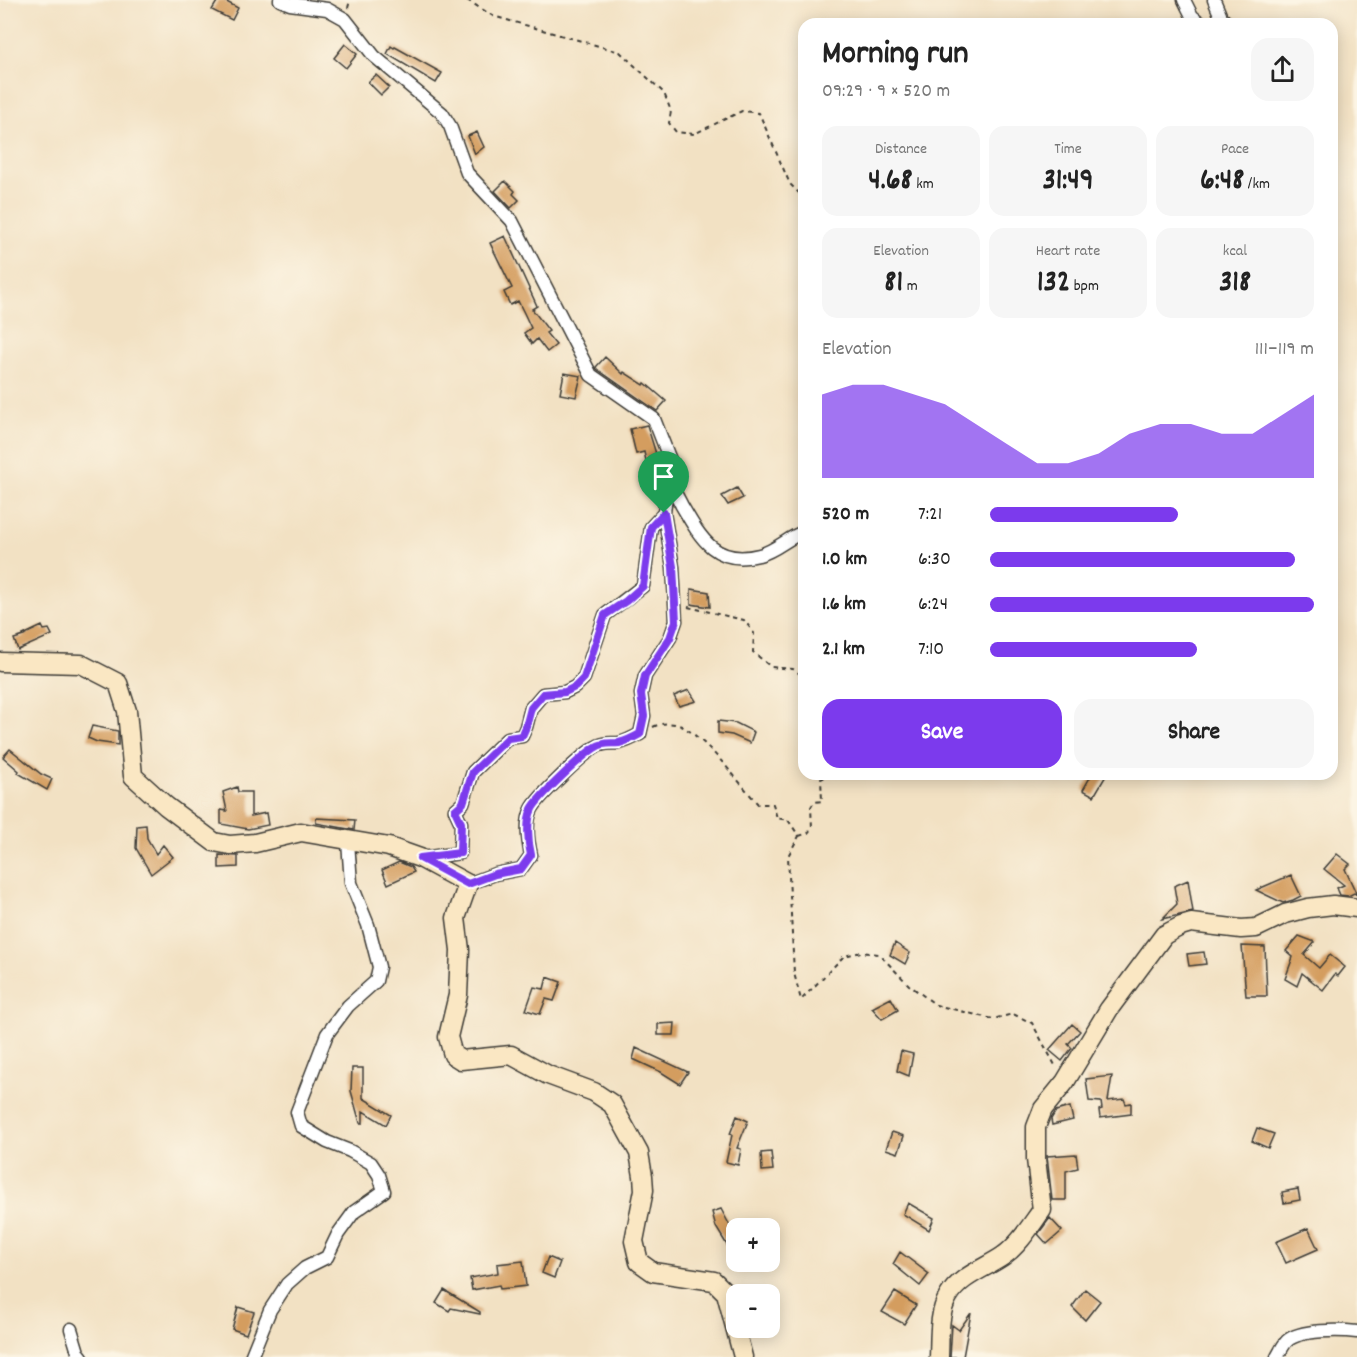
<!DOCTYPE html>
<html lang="en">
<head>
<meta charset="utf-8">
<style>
	:root { --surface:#fff; --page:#f6f6f6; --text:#222; --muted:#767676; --accent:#7c3aed }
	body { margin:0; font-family:Dekko,sans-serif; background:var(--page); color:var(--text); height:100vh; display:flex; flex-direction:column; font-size:22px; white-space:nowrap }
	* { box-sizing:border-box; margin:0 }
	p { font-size:20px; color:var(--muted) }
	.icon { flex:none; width:33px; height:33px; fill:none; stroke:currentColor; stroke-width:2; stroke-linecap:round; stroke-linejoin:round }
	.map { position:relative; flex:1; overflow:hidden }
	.side { position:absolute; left:798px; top:18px; width:540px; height:762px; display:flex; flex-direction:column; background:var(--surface); border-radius:18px; box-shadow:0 3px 15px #0003 }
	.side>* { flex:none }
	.tools { position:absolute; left:726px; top:1218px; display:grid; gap:12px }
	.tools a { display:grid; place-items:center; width:54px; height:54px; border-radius:12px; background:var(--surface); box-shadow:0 3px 15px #0003; font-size:30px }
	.pin { position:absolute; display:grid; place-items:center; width:51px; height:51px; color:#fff; margin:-62px -26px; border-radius:50% 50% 50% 0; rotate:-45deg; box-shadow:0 0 6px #0007 }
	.pin .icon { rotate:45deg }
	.round { display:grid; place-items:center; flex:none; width:63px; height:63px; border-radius:18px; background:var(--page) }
	.summary { display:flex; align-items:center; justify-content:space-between; height:102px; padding:0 24px }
	h1 { font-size:33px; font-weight:800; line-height:45px }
	.stats { display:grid; grid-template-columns:repeat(3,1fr); gap:9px; height:102px; padding:6px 24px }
	.stats div { display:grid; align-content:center; border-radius:15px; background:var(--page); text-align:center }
	.stats b { font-size:30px; font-weight:800 }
	.stats small { font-size:16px; font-weight:400 }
	.stats p { font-size:16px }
	.chart { height:168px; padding:12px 24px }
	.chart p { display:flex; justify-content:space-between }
	.chart svg { width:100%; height:108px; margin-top:6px; fill:var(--accent); opacity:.7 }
	.cta { display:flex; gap:12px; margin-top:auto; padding:12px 24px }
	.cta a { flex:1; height:69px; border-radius:18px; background:var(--accent); color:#fff; font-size:24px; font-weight:800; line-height:69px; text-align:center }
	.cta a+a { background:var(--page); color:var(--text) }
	ul { padding:0 24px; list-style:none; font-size:20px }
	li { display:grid; grid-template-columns:96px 72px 1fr; align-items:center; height:45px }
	li i { height:15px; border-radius:8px; background:var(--accent) }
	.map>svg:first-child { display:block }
	.building { fill:#d49d5f }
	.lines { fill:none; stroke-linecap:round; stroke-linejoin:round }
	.street-casing { stroke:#3c3a35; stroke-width:15 }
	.secondary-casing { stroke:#3c3a35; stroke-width:21 }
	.path { stroke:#3c3a35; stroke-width:2; stroke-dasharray:4.5 4.5; stroke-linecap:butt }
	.street { stroke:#fff; stroke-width:12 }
	.secondary { stroke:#fae7c3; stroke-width:18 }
	.route-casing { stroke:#fff; stroke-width:12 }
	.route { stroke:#7c3aed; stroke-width:8 }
</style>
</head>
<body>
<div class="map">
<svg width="1357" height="1357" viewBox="0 0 1357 1357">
	<rect width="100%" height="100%" fill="#fcf5e5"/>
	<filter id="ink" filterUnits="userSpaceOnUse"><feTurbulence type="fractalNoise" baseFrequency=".0167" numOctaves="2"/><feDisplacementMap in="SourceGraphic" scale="12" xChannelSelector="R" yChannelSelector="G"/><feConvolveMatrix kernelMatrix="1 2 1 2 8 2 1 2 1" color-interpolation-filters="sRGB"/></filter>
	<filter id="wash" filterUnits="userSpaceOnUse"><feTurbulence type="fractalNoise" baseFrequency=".008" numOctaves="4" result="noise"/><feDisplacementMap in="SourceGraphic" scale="24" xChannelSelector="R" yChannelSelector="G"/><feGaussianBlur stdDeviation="1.35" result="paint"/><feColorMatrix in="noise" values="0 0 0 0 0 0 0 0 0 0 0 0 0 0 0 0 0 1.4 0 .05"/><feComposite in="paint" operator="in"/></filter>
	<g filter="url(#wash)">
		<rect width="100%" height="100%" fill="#f2e1c3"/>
		<g id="blocks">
			<path class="building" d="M218,0h5l15,8 -6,12 -20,-10z
				M345,44l12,10 -11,14 -12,-10z
				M391,46l3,2 1,-1 47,26 -6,10 -49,-29z
				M376,75l13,12 -8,8 -13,-13z
				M477,132l7,15 -9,7 -7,-18z
				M505,181l10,10 -2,3 6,6 -8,8 -16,-17z
				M505,236l32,70 -5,3 17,22 -3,2 10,12 -9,7 -10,-13 -5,5 -8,-11 7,-5 -7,-15 -6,-12 -8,4 -6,-13 8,-4 -22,-45z
				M605,357l18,17 1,-2 20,13 1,-2 21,18 -9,10 -60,-42 -1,-2z
				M564,373l17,3 -5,21 -16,-3z
				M647,425l14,45 -12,3 -5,-21 -8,2 -6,-25z
				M737,488l6,10 -15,7 -6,-9z
				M691,589l18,3 1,15 -19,-3z
				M42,626l2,4 5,-1 3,6 -34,15 -4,-11 10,-3 -1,-1z
				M689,690l7,11 -17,5 -5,-10z
				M718,721l18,2 18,9 -4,11 -18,-8 -14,-2z
				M92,726l26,5v14l-21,-3 -9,-4z
				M10,749l31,25 11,5 -5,11 -29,-17 1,-2 -16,-14z
				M1092,774h15l-13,22 -11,-6z
				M237,787l1,5h13v24l15,-3 2,12 -20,4 -27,-5v-14l6,1 -4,-19z
				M316,818l39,2 -1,10 -38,-7z
				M146,825l1,13 9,16 7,-9 10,12 -22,17 -15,-26 1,-22z
				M1337,854l13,10 -5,5 12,26 -3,-2 -6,3 -8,-1 -3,-7 7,-3 -20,-16z
				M219,855l19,1v11l-19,1z
				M399,862l12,5 3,5 -26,12 -6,-14z
				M1291,875l10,21 -8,4 -10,3 -27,-13z
				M1188,880l5,32 -31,7 15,-15 -3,-18z
				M1299,936l16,6 -11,13 15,13 11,-13 15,12 -7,9 -3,-2 -12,16 -21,-17 -5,13 -12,-7 8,-22 -7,-6z
				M895,943l15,10 -5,11 -15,-9z
				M1242,946l23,1 2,49h-21z
				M1204,952l2,12 -17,2 -2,-12z
				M547,977l14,5 -7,19 -8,-2 -6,15 -14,-4 8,-23 10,2z
				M891,998l7,12 -16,9 -10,-11z
				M675,1023l-1,12h-16v-11z
				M1072,1024l8,7 -12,13 4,4 -10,13 -13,-11z
				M636,1048l52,24 -8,12 -19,-12 -28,-13z
				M901,1051l12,3 -4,22 -12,-5z
				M352,1068h11v30l28,17 -5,10 -23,-14v12h-3l-9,-32z
				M1112,1076l-4,25 16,-2 2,5 5,-1v11l-31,4 -1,-8 3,-1 -1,-7 -12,-1 -3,-22z
				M1070,1107l3,13 -21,5 -1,-6 5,-8z
				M737,1116l11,5 -11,27 4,1 -3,16 -12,-3 6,-27 -2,-1z
				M1257,1128l17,6 -6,14 -16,-7z
				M892,1132l12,4 -6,17 -12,-4z
				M771,1152l2,18 -11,1 -1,-18z
				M1076,1154l2,14 -12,3v29h-14l-5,-44z
				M1298,1189l2,11 -16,3 -2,-11z
				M908,1203l26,15 -5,12 -26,-16z
				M721,1209l15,28 -9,8 -11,-18 -4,-15z
				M1050,1218l12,13 -15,13 -9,-10z
				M1308,1228l10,21 -32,14 -10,-21z
				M900,1252l29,22 -9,12 -27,-22z
				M548,1257l12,5 -6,16 -12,-5z
				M523,1261l3,25 -26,3 -1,-4 -27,5 -2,-12 28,-5 -1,-9z
				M1085,1289l15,12 -15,19 -13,-13z
				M444,1290l36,22v2l-29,-6 -2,3 -13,-8z
				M895,1292l21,13 -12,19 -22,-12z
				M238,1307l16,5 -8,22 -14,-5z
				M971,1313l-8,44h-13l2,-32 7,5z"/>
		</g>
	</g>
	<g filter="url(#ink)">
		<use href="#blocks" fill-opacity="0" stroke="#3c3a35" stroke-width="1.5"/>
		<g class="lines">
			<defs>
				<path id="street" d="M280,0l10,4 37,5 18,10 29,37 68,57 8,13 17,47 45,48 79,154 63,44 16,41 -6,53 9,54 3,54 -6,17 -25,38 -4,18 3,22 -4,18c-7,4 -13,7 -21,9 -9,1 -15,-1 -23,4 -12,6 -58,50 -64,62 -7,13 -4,33 -1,46l-10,14 -26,5 -27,10
					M1184,0l8,16 10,8
					M1214,0l7,17 7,7
					M667,483c7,6 11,15 15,23 19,33 34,60 77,49 17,-4 29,-18 45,-23
					M422,858l38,-5 1,-30 -6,-13 8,-7 10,-31 35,-34 14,-2 4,-9 5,-19 12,-14 22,-2 10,-5 9,-9 21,-63 38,-29 8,-59 13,-14
					M71,1329l7,23 4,5
					M251,1357l19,-47 17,-26 18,-16 22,-11 11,-23 16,-22 30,-21 -5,-16 -8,-12 -21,-12 -23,-9 -26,-16 -4,-14 30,-78 21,-28 28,-25 3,-14 -11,-42 -17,-42 -3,-41
					M1277,1357c3,-5 6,-12 10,-16 13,-12 54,-11 70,-9"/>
				<path id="secondary" d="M0,662l81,2 37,19 9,28 6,65 33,30 48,36 16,3 25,-2 46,-11 88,15 31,11 48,26 -12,34 4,32 -2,45 -10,42 5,18 8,5 50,-5 37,20 46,17 18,12 27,49 4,23 1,14 -10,51 5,21 14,10 61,9 12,12 17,64
					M939,1357c1,-19 -1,-43 9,-60 12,-21 36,-28 55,-41 16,-11 28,-31 39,-46l-6,-51v-32l7,-18 22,-27 44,-73 55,-74 17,-9 10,-3 50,6 15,-1 29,-14 23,-6 25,-3 24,3"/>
			</defs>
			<use href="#street" class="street-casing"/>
			<use href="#secondary" class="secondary-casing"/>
			<path class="path" d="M467,0l26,16 127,36 44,41 7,18 -2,12 7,9 18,2 48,-23 17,2 31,71 14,14
				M348,8l2,-8
				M688,607l56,13 10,13 -1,19 18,15 22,2 7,5 4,21
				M653,727c10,-5 22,-5 32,1 26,17 52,52 73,76h15l4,14 11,2 11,16 -11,20 6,117 7,27 43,-44 17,-4 18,2 30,31 27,20 57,14 20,-5 19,9 24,44
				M799,836l9,-3 4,-5 -1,-21 3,-5 8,-1 -1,-22 4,-2v-3"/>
			<use href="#street" class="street"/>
			<use href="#secondary" class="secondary"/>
		</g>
	</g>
	<g class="lines" filter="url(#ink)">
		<defs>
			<path id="route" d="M664,513l9,54 3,54 -6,17 -25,38 -4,18 3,22 -4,18c-7,4 -13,7 -21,9 -9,1 -15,-1 -23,4 -12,7 -58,50 -64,62 -6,12 -4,33 -1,46l-10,14 -26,5 -27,10 -48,-26 40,-5 1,-30 -6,-13 8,-7 10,-31 35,-34 14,-2 4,-9 5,-19 12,-14 22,-2 10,-5 9,-9 21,-63 21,-14 17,-15 8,-59z"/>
		</defs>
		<use href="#route" class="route-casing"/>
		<use href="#route" class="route"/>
	</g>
</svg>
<div class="tools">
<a>+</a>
<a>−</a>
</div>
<div class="pin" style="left:664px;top:513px;background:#1e9e55"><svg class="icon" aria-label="arrive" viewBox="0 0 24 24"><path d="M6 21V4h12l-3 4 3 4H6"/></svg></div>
<section class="side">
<div class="summary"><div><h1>Morning run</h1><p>09:29 · 9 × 520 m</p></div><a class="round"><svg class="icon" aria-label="share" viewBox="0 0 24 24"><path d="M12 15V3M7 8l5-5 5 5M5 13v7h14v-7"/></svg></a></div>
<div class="stats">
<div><p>Distance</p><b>4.68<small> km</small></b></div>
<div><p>Time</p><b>31:49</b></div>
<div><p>Pace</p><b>6:48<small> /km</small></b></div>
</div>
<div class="stats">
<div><p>Elevation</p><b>81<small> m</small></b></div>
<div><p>Heart rate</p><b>132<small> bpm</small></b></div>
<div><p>kcal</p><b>318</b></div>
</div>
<div class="chart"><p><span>Elevation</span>111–119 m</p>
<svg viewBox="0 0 160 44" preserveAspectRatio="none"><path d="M0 44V10L10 6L20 6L30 10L40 14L50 22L60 30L70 38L80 38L90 34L100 26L110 22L120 22L130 26L140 26L150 18L160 10V44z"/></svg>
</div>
<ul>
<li><b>520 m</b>7:21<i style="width:58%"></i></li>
<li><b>1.0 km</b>6:30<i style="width:94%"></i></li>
<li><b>1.6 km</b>6:24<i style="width:100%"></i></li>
<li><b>2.1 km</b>7:10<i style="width:64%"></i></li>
</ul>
<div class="cta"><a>Save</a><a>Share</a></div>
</section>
</div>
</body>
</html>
